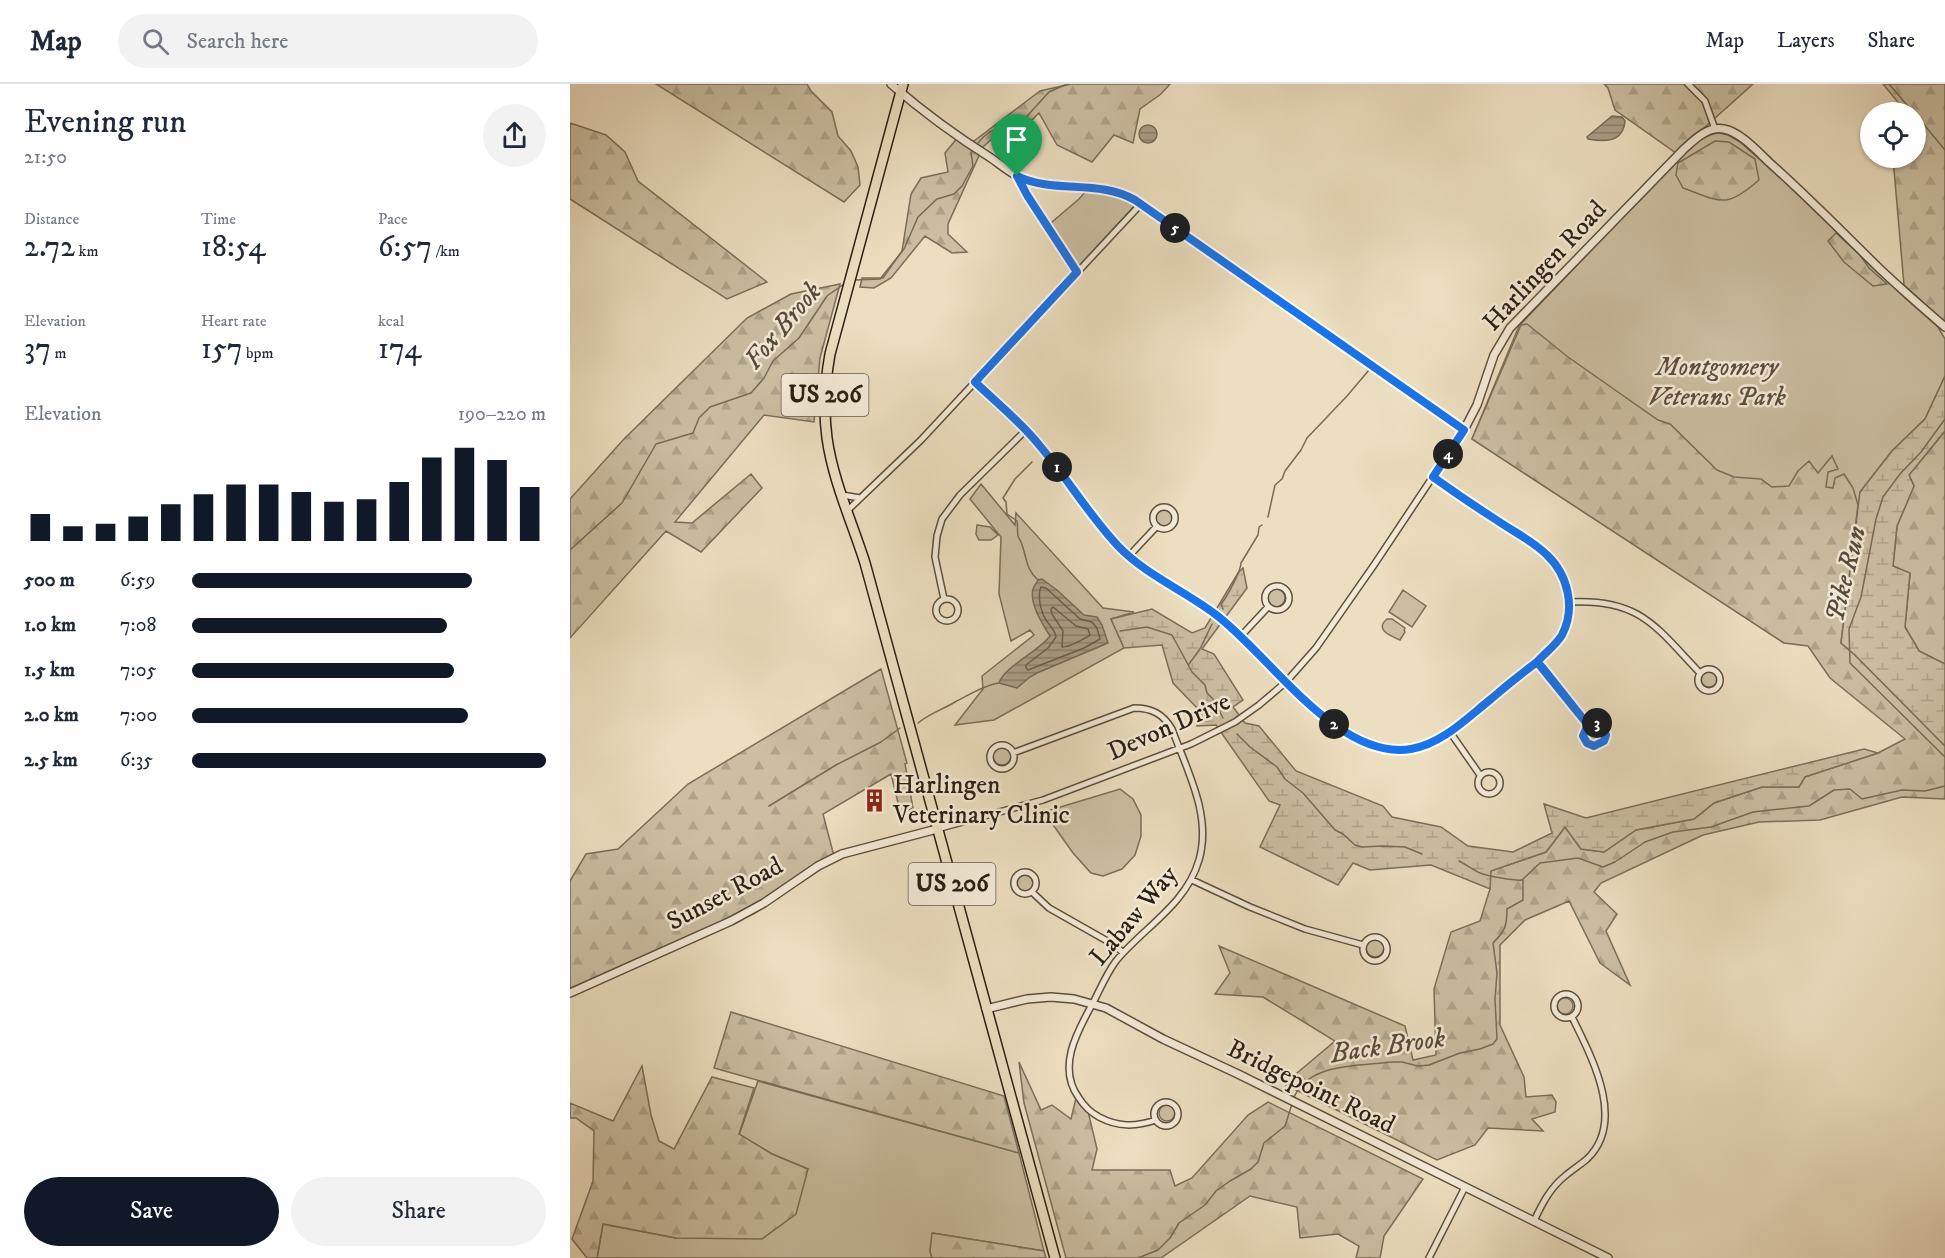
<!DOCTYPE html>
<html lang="en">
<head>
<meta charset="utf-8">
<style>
	:root { --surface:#fff; --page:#f2f2f3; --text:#1f2937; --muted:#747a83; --line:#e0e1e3; --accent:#111827 }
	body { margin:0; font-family:"IM FELL DW Pica",serif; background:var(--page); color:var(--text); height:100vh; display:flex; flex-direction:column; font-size:22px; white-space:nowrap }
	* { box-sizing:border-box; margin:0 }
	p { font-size:20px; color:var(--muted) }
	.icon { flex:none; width:33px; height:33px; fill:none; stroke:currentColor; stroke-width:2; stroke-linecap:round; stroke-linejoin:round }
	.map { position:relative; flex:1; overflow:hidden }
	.sheet { display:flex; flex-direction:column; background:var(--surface); width:570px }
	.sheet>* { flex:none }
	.fabs { position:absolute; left:1290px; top:18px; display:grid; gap:12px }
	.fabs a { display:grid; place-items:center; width:66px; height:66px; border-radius:50%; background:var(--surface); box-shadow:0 2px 4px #0004; font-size:30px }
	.pin { position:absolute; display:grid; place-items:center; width:51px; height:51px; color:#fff; margin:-62px -26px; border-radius:50% 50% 50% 0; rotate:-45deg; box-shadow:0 0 6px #0007 }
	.pin .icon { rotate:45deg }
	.km { position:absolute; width:30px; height:30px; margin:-15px; border-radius:50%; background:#222; color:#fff; font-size:16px; line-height:30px; text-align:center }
	.round { display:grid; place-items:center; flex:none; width:63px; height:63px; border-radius:32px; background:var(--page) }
	.summary { display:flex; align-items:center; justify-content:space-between; height:102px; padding:0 24px }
	h1 { font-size:33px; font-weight:600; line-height:45px }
	.figures { display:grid; grid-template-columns:repeat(3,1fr); gap:9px; height:102px; padding:6px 24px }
	.figures div { display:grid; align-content:center }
	.figures b { font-size:30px; font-weight:600 }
	.figures small { font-size:16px; font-weight:400 }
	.figures p { font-size:16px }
	.chart { height:168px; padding:12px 24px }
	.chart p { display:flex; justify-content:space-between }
	.chart svg { width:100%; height:108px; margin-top:6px; stroke:var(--accent); stroke-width:6 }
	.primary-button { display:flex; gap:12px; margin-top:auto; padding:12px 24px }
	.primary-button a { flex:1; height:69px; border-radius:36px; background:var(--accent); color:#fff; font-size:24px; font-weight:600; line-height:69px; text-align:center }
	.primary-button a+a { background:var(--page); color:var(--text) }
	ul { padding:0 24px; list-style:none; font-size:20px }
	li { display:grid; grid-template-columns:96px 72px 1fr; align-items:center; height:45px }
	li i { height:15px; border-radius:8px; background:var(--accent) }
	header { display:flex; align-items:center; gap:36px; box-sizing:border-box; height:84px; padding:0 30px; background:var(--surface); border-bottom:2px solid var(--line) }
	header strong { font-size:28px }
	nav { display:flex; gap:33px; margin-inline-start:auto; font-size:21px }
	.search { width:420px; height:54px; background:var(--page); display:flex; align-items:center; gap:15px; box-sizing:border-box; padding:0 21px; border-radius:33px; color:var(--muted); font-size:22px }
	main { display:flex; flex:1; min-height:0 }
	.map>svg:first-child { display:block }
	.green { fill:#cbbea2; stroke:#7a6f5a; stroke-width:1.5 }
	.forest { fill:url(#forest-firs); stroke:#7a6f5a; stroke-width:1.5 }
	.wetland { fill:url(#wetland-marsh); stroke:#7a6f5a; stroke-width:1.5 }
	.water { fill:url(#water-rules); stroke:#776b57; stroke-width:1.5 }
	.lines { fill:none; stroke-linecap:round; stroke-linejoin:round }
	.shore { stroke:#6a5e4c; stroke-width:1.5 }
	.stream { stroke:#776b57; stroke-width:1.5 }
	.minor-casing { stroke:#5a503e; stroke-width:8 }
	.tertiary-casing { stroke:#5a503e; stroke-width:10 }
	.trunk-casing { stroke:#2a2012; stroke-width:12 }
	.minor { stroke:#f3ead6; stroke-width:5 }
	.tertiary { stroke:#f3ead6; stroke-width:7 }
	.trunk { stroke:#ecdec0; stroke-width:9 }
	.route-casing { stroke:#fff; stroke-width:12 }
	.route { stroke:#1a73e8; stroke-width:8 }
	.labels { text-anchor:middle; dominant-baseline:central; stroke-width:5; stroke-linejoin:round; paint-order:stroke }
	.shield { fill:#f3ead6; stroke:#665d4d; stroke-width:1.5 }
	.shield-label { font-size:24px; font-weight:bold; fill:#2a2012 }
	.street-label { font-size:26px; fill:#2a2012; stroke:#f3ead6 }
	.park-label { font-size:26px; font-style:italic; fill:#5a4f3d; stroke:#f3ead6 }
	.poi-label { font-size:26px; fill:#2a2012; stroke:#f3ead6; text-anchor:start }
	.water-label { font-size:27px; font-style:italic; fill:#574c3a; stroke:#f3ead6 }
</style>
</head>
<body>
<header>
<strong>Map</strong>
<div class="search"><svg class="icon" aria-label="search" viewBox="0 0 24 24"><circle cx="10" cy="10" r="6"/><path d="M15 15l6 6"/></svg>Search here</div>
<nav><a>Map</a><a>Layers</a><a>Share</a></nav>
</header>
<main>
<section class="sheet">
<div class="summary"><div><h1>Evening run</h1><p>21:50</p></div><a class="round"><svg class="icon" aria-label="share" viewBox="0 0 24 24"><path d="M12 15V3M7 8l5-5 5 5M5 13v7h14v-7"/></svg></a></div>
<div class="figures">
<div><p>Distance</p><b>2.72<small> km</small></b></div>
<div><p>Time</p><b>18:54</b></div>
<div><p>Pace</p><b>6:57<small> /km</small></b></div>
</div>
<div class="figures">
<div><p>Elevation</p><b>37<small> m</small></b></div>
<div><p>Heart rate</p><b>157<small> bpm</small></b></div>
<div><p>kcal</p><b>174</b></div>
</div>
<div class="chart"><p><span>Elevation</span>190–220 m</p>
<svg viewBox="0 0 160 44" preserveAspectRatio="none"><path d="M5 44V33M15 44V38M25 44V37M35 44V34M45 44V29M55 44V25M65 44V21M75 44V21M85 44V24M95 44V28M105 44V27M115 44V20M125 44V10M135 44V6M145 44V11M155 44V22"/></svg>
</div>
<ul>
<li><b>500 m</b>6:59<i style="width:79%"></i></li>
<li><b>1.0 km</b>7:08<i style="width:72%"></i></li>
<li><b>1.5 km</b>7:05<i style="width:74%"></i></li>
<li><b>2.0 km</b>7:00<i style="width:78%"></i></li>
<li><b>2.5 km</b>6:35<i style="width:100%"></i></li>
</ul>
<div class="primary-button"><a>Save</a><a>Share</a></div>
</section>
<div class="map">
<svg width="1375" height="1174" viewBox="0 0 1375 1174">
	<defs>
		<pattern id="forest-firs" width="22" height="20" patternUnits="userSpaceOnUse" patternTransform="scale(1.5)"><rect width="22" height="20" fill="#cbbea2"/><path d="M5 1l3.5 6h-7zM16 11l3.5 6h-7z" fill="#aea38a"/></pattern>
		<pattern id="wetland-marsh" width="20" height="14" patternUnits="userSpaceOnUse" patternTransform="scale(1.5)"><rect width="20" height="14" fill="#cbbea2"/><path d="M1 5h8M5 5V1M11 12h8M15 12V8" fill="none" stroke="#aea38a"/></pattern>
		<pattern id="water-rules" width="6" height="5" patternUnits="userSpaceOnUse" patternTransform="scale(1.5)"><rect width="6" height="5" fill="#aa9d85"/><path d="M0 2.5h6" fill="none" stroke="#8b806b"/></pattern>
	</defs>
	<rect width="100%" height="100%" fill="#ecdec0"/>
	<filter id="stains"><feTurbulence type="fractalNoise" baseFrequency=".00333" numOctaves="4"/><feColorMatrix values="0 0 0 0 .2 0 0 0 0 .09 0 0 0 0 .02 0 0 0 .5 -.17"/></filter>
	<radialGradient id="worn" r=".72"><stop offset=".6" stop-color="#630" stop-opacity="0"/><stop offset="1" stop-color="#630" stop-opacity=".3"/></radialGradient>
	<path class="green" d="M1149,49l9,2 12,7 45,40 119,115 34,30 7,12v37l-20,43 -33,32 -32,41 -19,151h-57l-312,-204 47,-113 167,-175c11,-9 19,-16 33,-18z
		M516,107l25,2 25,11 -56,61h-2l-27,-42 28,-24z
		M411,400l34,41 1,-12 87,95 31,4 -23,7 13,29 -130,72 -39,5 28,-36 -1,-13 52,-41 -4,-5 -19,11 -12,-47 2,-57 -31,-38z
		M585 434a9 9 0 1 1 18 0a9 9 0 1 1-18 0Z
		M407,441l13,2 8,8 -7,5h-12l-3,-6z
		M697 514a9 9 0 1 1 18 0a9 9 0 1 1-18 0Z
		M833,506l23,16 -14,21 -23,-15z
		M817,535h5l13,9 -1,2 1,2 -5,8c-9,-4 -26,-10 -13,-21z
		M1131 595a8 8 0 1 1 16 0a8 8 0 1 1-16 0Z
		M1015 650a9 9 0 1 1 18 0a9 9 0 1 1-18 0Z
		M423 672a9 9 0 1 1 18 0a9 9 0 1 1-18 0Z
		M550,705l13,10 8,16v21l-6,19 -13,14 -19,7 -12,-3 -18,-20 -29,-41z
		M447 799a8 8 0 1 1 16 0a8 8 0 1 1-16 0Z
		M796 864a9 9 0 1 1 18 0a9 9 0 1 1-18 0Z
		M987 922a8 8 0 1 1 16 0a8 8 0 1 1-16 0Z
		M188,997l261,72 25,98 -111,-18 -3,18 2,7h-335l6,-34 73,14 132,-69 -36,-15 -33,-19z
		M589 1029a8 8 0 1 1 16 0a8 8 0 1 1-16 0Z"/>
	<path class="forest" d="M86,0h151l4,7 21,21 6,24 13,15 7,16 2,18 -16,17z
		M501,0h99l-9,10 -21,15 -7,34 -19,-8 -22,27 -35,-17 -18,-32 -21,21 -16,-4 -19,17 -35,77v10l19,18 -15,1 -27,-17 -34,42 -17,10 -14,-1 2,-9h21l19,-27 9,-57 10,-16 27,-6 -3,-19 13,-16 16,4 66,-50z
		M1034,0h149l-77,69 -61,-43 -7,-22z
		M1313,0h62v238l-41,-37 -11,-127h23v-46h-10z
		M0,39l36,12 19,17 13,29 129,101 -40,17 -157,-100z
		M1145,57l14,1 26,17 4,21c-33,29 -38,22 -76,8l-7,-13 2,-12z
		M1266,149l24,22 9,13 18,16 -14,2 -29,-24 -16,-21z
		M270,200l-20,74 -6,64 -50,-7 -89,107 17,1 59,-49 11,14 -61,64 -35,-21 -96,107v-139l54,-60 123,-121 44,-24z
		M957,240l41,33 90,63 12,4 47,46 17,7 27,2 11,8 17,-1 9,-15 11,-10 9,12 14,-17 6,13 -10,3 -2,15 7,1 2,-10 9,-4 9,14 5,17 -17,138 14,12 90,91v53l-43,-2 -82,23 -61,2 -56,13 -102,48 -7,9 23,22 -11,17 24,54 -30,-22 -31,-62 -44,19 -25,25v80l24,52 2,20 26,-2 4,7 -1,10 -23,7 11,12 -55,-3 -13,17 -38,15 -151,-75 11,-12 38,-32 -72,-44 -48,-3 15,-21 -11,-27 186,80 8,34 23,-5 -2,-66 17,-57 29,-11 10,-32v-18l56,-19 19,-25 16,22 23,3 32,-22 58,-11 20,-16 48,-16h37l5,-10 74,-24 27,-14 -75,-61 -22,-32 -24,-3 -312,-204 49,-114z
		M1375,347v233l-26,-13 -14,-24 5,-53 -17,-8 4,-40 17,-40 -5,-11z
		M311,585l26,94 -2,1 8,44 -12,7 -10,-41 -68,40 12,46 -82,54 -183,79v-112l16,-27 32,-5 70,-65z
		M161,928l273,84 15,57 -305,-85z
		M449,978l22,48 11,-5 19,14 6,-25 10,13 10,42 -5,21h78l5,16 17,-8 56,-63 20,-13 155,77 -39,57 -4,22h-24l3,-12 -21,-12 -38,4 -3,-31 -47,-11 -89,62h-95l-42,-155z
		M72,982l9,49 8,26 15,8 38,-72 42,11 -15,46 33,20 36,15 -12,45 -34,25 -86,-1 -73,-14 -6,34h-10l-15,-19 21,-58 1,-50 -18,-13h-6v-15l43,18z
		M362,1149l112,18 2,7h-114l-2,-7z"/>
	<path class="wetland" d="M1375,292v55l-36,44 5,11 -17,40 -4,40 17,7 -5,54 14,24 26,13v82l-90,-91 -14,-12 19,-151 32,-41 33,-32z
		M673,484l4,20 -45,61 12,5 29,46 -10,7 12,16 14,3 37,45 87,35 9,11 49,10 27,19 45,6 39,-19 -8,-29 42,14 278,-69 14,4 -73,24 -6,10h-37l-48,16 -20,16 -58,11 -32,22 -23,-3 -16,-22 -19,25 -55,19 -1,18 -59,-24 -61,5 -17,-7 -15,22 -78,-38 20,-42 -11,-4 -53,-76 -19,1 1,-17 -25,-26 -11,-38 -38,3 -13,-29 41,-10 40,24 13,-5 33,-55z"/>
	<path class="water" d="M1042,32l10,1 3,4c-2,22 -21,21 -37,18l-1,-2z
		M569 50a9 9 0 1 1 18 0a9 9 0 1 1-18 0Z
		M472,495l15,11 27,25 13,2 5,8 6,18 -71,30 -7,4 -13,11 -18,-5c5,-16 39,-31 51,-47 -7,-11 -21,-33 -17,-47 1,-4 4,-6 5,-9z"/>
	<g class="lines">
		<path class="shore" d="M471,503l5,1 34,31 12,3 5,6 3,11 -16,9 -56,22 -2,-2v-3l22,-17 8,-11c-1,-7 -6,-11 -10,-17 -5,-8 -9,-24 -5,-33z
			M483,523l23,19 12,3 2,6c-8,5 -19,12 -28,12l1,-16 -11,-17 -1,-5z"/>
		<path class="stream" d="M1319,0l24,28
			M1346,31l29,35
			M406,62c10,-15 26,-23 43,-21l30,-33 18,-8
			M285,196l25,-1 24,-30 14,-32 19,-18 17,-5 8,-8 11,-20 -2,-13 2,-3
			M1375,335l-24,33 -21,22 -17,23 -7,22 -15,78 -12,32 1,34 95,94
			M462,378l-17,17 -12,19 3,4 1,12 10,7c1,5 0,10 1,15 0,1 4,7 4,9 5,13 4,25 16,35
			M698,433l7,-32 7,-6 3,-8 16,-21 6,-12 40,-42 22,-26
			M0,466l52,-47 34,-59 37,-11 6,-15 11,-11 41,-14 13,-15 9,-17 26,-23 28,-42 17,-12
			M653,525l-2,-5c6,-7 20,-33 20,-41l17,-28 1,-8 3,-2
			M550,547l27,-4 25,8 20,37 13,13 2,8 6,6 10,19
			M619,580l11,-15 12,-25
			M348,639c12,-10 24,-13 37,-21 14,-7 29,-17 44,-19
			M667,650l13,13 27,20 8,12 18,14 32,37 8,4 12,11 7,2 21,-1 22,1 17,7
			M199,722l67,-41 45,-23 19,-14
			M889,777c6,3 14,9 21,12 8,3 34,8 42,7
			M723,1016c13,-38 67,-34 99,-38h10l16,4 11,-1 31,-12 20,-4 13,-5 4,-5 -2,-40 2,-26 -4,-30c12,-12 14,-17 14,-34l16,-9v-21l17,-16 38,-5 25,9 12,-5 30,-20 28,-10 38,-5 42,-15 56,-6 25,-16 16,-1 12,10 40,-9 23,1 20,-5
			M568,1174l20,-8 12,-12 9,-15 26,-18 11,-14 14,-10 21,-12 7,-7 6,-19 21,-17 7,-22"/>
		<defs>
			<path id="minor" d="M1118,0l17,17 10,28
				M447,92c16,34 41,63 60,96
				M405,298l64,62 70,92 20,20 27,21 45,28 30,22 89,88 44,27 12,6 16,2 19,-1 14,-3 25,-14 87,-70 17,-17 8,-11 6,-18 1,-14 -5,-25 -17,-23 -114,-77
				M272,411l18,3
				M583 434a11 11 0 1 1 22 0a11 11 0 1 1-22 0Z
				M278,426l73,-70 220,-236
				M559,472l28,-30
				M695 514a12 12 0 1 1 24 0a12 12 0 1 1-24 0Z
				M366 526a11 11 0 1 1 22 0a11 11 0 1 1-22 0Z
				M374,515l-9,-42 2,-21 5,-17 18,-24 66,-65
				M999,518c71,-4 87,25 131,71
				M671,552l27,-29
				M967,578l51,63
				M1128 596a11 11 0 1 1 22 0a11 11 0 1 1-22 0Z
				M1014 650a11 11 0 1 1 22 0a11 11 0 1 1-22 0Z
				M880,648l30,43
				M420 673a12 12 0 1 1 24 0a12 12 0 1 1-24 0Z
				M443,669l121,-45c18,0 29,6 38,21 15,42 40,86 27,131 -13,45 -55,67 -83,101 -9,12 -15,26 -22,40 -16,29 -38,66 -15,97 5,8 11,14 20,19 19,10 36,10 57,3
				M908 699a11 11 0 1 1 22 0a11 11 0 1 1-22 0Z
				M367,745l106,-29 148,-56 44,-22 24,-17 27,-23 30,-34 58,-83 90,-135
				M444 799a11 11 0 1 1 22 0a11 11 0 1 1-22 0Z
				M622,796l58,27 55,22 58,16
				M462,808l17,16 67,38 7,7
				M793 865a12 12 0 1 1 24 0a12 12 0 1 1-24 0Z
				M984 922a12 12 0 1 1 24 0a12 12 0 1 1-24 0Z
				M584 1030a12 12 0 1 1 24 0a12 12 0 1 1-24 0Z
				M964,1137c8,-17 16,-33 31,-45 7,-6 15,-11 22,-17 40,-38 4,-103 -15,-142
				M859,1174l36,-71"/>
			<path id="tertiary" d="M321,0c31,27 65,52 100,74 13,9 25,20 40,23 34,9 72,1 104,19l329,230 13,-25 17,-50 16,-27 174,-179c11,-10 24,-23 40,-20 18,4 34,23 47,35 38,34 73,70 109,105 21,20 43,39 65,58
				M0,909l161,-72 33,-18 54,-37 24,-12 95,-25
				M416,925l41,-10 24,-2 23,2 32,9 57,31 75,35 370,184"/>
			<path id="trunk" d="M333,0l-73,270c-5,28 -7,55 -3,84 6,43 25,84 38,125l190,695"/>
		</defs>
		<use href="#minor" class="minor-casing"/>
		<use href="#tertiary" class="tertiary-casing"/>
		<use href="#trunk" class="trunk-casing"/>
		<use href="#minor" class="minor"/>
		<use href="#tertiary" class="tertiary"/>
		<use href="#trunk" class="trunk"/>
	</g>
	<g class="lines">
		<defs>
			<path id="route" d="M447,92l10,19 50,77 -102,110c22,21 46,40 65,64 27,32 49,69 78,100 28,29 65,44 97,68 54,40 122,147 196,135 31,-5 56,-31 80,-50 15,-13 30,-25 46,-37l51,63 -5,11 4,7 7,3 10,-5 2,-6 -2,-7 -9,-5 -7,2 -46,-58 -5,-5c8,-9 19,-17 25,-27 14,-27 6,-60 -15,-80 -14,-14 -33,-23 -49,-34 -22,-14 -44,-29 -65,-44l31,-47 -329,-230c-36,-21 -81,-6 -118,-24"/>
		</defs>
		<use href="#route" class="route-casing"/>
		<use href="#route" class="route"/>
	</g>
	<defs>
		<symbol id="building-bare" viewBox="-9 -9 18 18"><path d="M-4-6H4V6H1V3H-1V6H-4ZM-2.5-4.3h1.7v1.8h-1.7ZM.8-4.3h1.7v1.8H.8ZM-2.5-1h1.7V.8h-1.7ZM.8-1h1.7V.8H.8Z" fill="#8f2418" stroke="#f3ead6" stroke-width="2.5" paint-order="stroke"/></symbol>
	</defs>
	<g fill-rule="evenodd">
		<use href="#building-bare" x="288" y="700" width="33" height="33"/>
	</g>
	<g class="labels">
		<g class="shield">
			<rect x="211.5" y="290" width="87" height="42" rx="4.5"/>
			<rect x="338.5" y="779" width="87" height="42" rx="4.5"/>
		</g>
		<g class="shield-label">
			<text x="255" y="311">US 206</text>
			<text x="382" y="800">US 206</text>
		</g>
		<g class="street-label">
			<text transform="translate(975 182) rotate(-47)">Harlingen Road</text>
			<text transform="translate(599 643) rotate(-24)">Devon Drive</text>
			<text transform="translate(155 810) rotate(-28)">Sunset Road</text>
			<text transform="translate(564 832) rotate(-50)">Labaw Way</text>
			<text transform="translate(741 1003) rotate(26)">Bridgepoint Road</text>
		</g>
		<g class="park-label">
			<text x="1147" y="283">Montgomery<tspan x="1147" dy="30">Veterans Park</tspan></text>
		</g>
		<g class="poi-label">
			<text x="323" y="701">Harlingen<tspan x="323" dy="30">Veterinary Clinic</tspan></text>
		</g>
		<g class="water-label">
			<text transform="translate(213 242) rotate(-50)">Fox Brook</text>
			<text transform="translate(1276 490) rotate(-76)">Pike Run</text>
			<text transform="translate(818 962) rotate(-8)">Back Brook</text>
		</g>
	</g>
	<rect width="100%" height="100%" filter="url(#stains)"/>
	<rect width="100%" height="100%" fill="url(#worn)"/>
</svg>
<div class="fabs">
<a><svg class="icon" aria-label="locate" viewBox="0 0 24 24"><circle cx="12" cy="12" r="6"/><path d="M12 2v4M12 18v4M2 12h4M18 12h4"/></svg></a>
</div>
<div class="pin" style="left:447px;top:92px;background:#1e9e55"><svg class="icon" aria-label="arrive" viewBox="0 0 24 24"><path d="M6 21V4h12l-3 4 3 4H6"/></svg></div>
<b class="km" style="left:487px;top:383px">1</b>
<b class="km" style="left:764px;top:640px">2</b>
<b class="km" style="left:1027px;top:639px">3</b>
<b class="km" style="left:878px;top:370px">4</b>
<b class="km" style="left:605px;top:144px">5</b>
</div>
</main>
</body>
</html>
